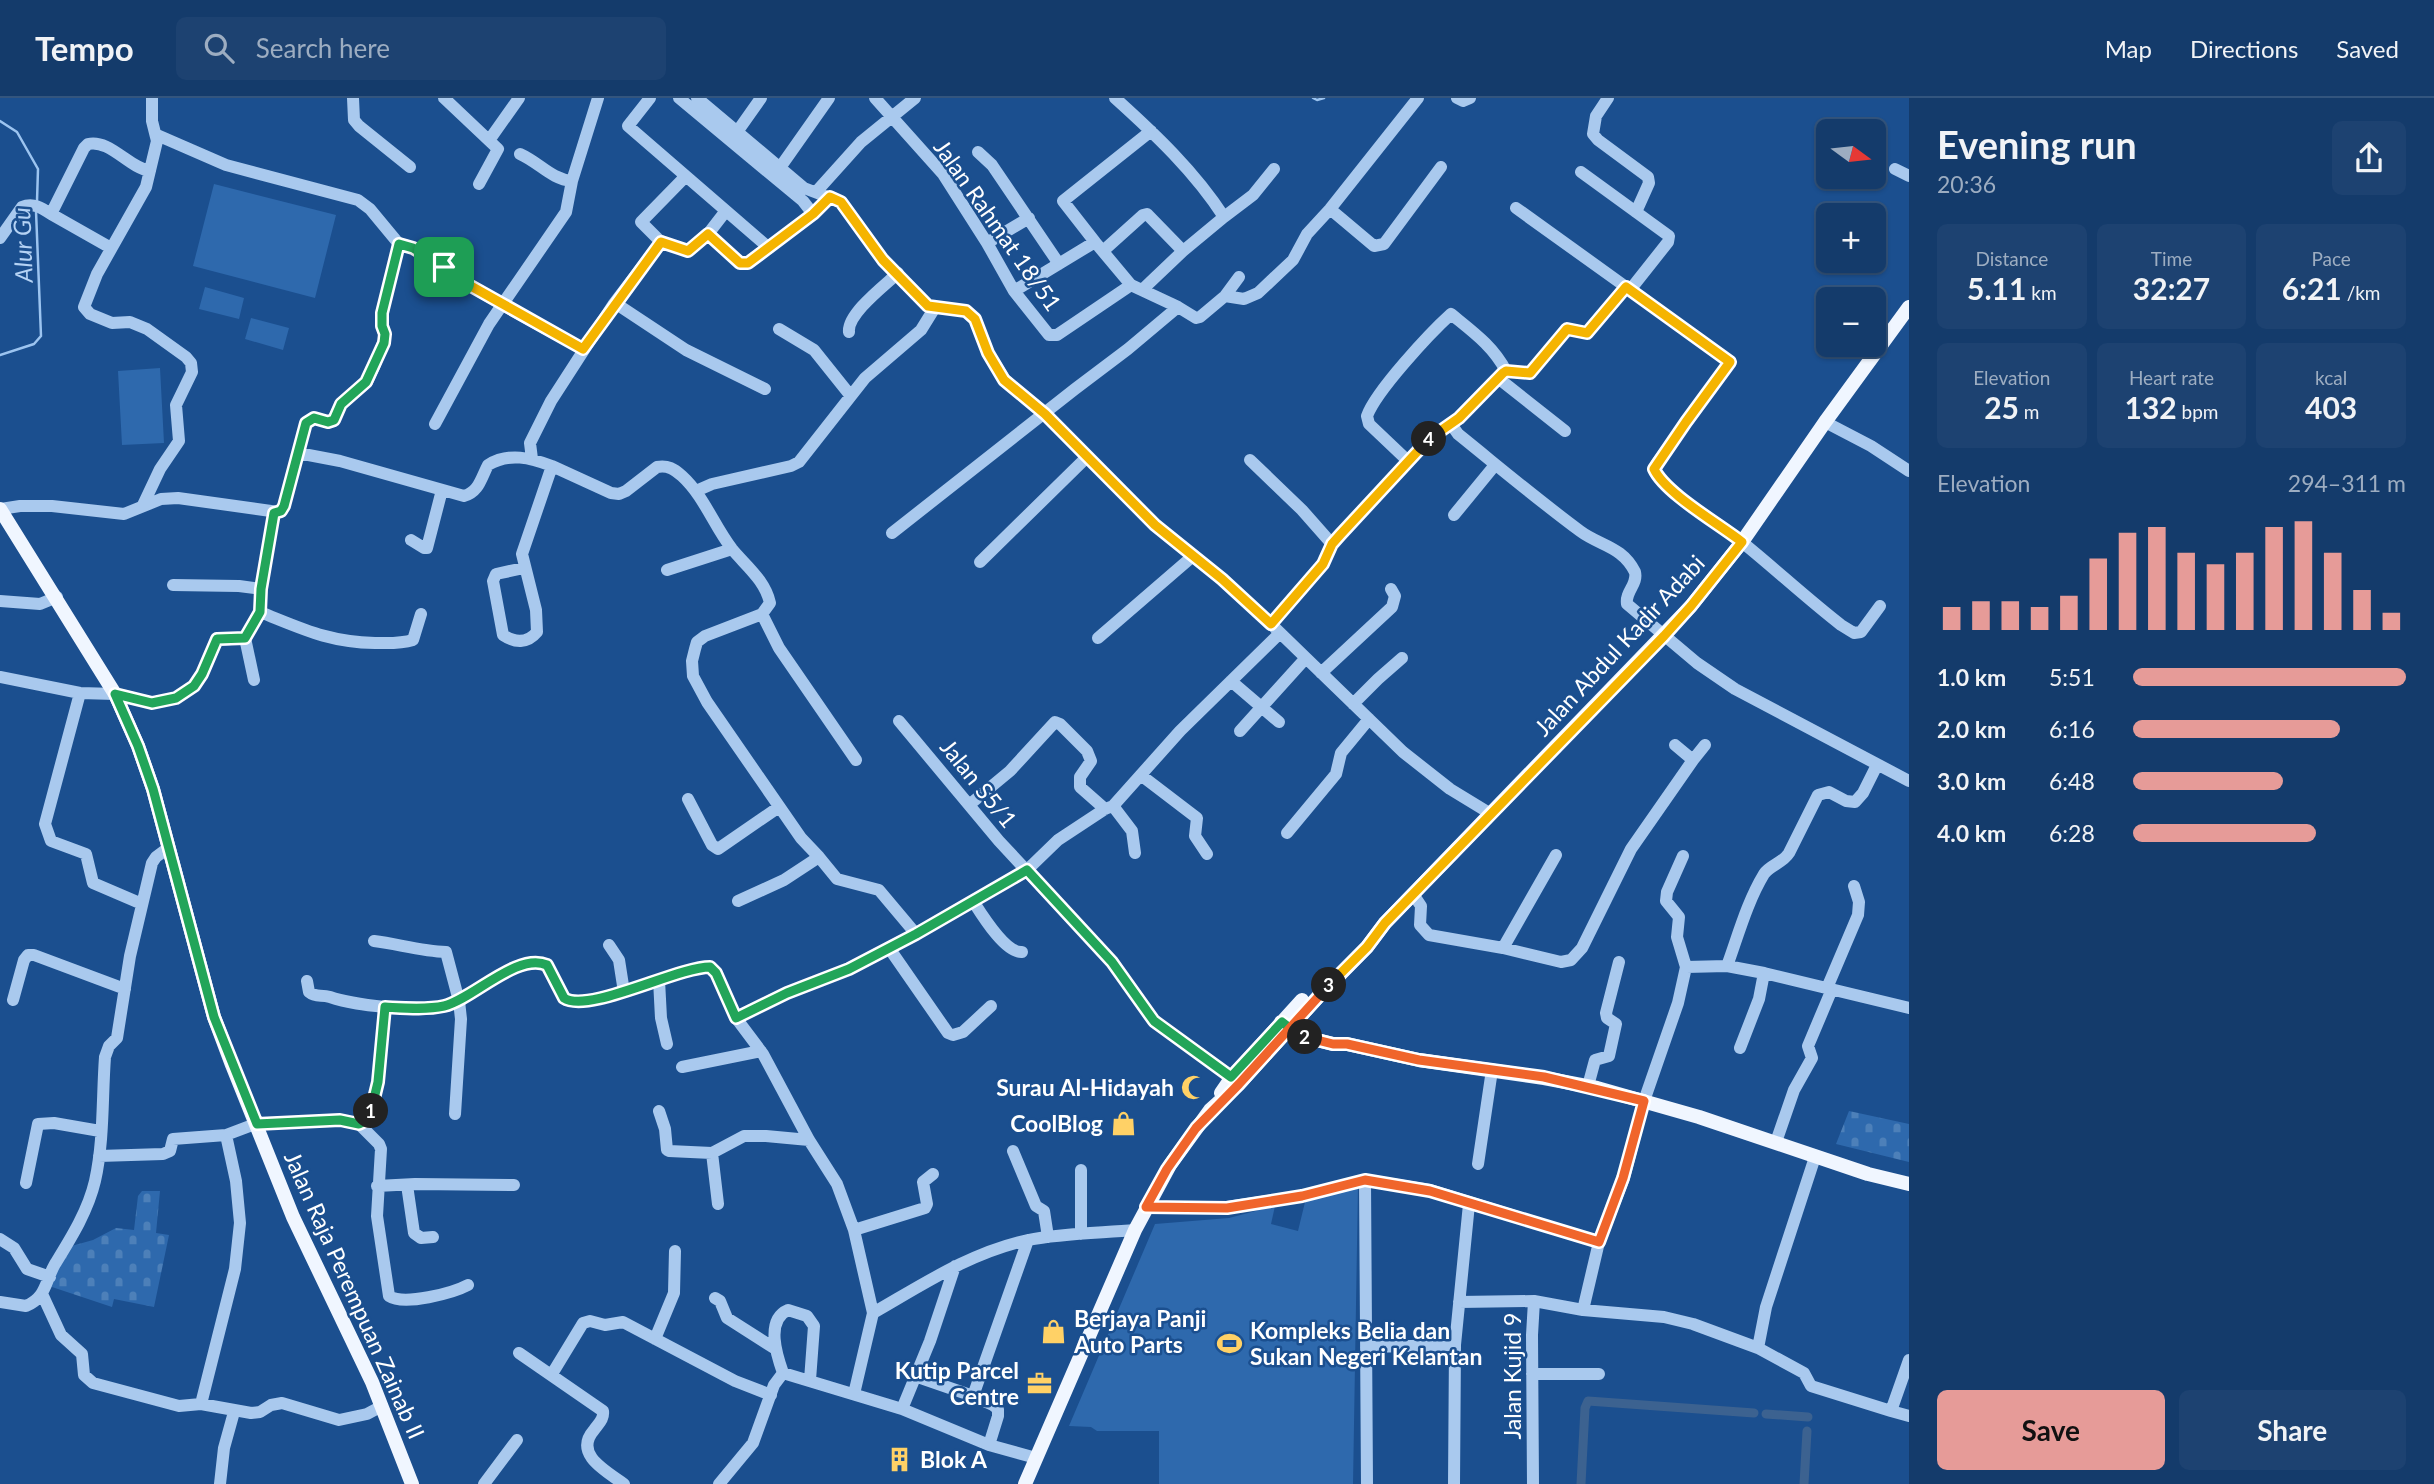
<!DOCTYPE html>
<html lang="en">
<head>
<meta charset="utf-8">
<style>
	:root { --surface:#143b6b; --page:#1d4271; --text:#f1f3f6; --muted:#9dadc1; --line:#33557e; --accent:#e69b98 }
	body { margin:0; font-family:Lato,sans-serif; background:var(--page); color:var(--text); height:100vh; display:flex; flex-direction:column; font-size:26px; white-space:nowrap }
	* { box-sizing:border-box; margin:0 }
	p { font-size:23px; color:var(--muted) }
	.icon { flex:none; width:38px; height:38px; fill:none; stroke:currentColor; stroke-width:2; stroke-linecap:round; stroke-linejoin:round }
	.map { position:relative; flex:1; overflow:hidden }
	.side { display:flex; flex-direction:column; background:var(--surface); width:525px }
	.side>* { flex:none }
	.needle { width:46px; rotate:105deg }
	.tools { position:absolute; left:1816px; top:21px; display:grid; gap:14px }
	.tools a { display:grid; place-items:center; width:70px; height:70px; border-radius:10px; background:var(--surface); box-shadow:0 2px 5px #0004,0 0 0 2px var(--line); font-size:35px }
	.pin { position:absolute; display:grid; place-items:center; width:60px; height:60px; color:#fff; margin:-30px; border-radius:14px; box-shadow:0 4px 10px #0006 }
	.km { position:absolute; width:35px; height:35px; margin:-18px; border-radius:50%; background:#222; color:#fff; font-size:19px; line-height:35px; text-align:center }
	.round { display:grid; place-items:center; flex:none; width:74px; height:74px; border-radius:10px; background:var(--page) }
	.headline { display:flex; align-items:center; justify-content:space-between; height:119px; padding:0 28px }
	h1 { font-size:38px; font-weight:700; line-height:52px }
	.metrics { display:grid; grid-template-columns:repeat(3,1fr); gap:10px; height:119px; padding:7px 28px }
	.metrics div { display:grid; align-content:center; border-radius:10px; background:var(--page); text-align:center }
	.metrics b { font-size:30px; font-weight:700 }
	.metrics small { font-size:19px; font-weight:400 }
	.metrics p { font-size:19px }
	.chart { height:196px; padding:14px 28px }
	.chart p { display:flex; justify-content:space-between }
	.chart svg { width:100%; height:126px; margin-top:7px; stroke:var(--accent); stroke-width:6 }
	.cta { display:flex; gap:14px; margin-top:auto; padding:14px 28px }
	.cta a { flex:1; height:80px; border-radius:10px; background:var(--accent); color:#111; font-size:28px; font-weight:700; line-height:80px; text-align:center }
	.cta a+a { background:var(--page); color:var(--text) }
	ul { padding:0 28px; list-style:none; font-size:23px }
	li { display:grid; grid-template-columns:112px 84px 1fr; align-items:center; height:52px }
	li i { height:18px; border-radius:9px; background:var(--accent) }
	header { display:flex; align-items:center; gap:42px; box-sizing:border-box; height:98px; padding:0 35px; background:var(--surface); border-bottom:2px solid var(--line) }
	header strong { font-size:33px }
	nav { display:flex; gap:38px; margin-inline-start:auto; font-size:24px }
	.search { width:490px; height:63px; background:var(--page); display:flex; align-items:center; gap:18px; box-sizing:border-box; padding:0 24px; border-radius:10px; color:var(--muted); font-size:26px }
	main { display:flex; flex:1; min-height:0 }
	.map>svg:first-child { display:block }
	.grass { fill:#2e69ad }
	.cemetery { fill:url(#cemetery-stones) }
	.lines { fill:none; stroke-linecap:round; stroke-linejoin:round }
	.stream { stroke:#9cc4f0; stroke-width:2.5 }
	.canal { stroke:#3c6290; stroke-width:9 }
	.minor { stroke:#a9c9ee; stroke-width:12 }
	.major { stroke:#f0f6ff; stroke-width:14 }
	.split-1-casing { stroke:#fff; stroke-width:14 }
	.split-2-casing { stroke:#fff; stroke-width:14 }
	.split-3-casing { stroke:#fff; stroke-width:14 }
	.split-4-casing { stroke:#fff; stroke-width:14 }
	.split-5-casing { stroke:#fff; stroke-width:14 }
	.split-1 { stroke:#22a559; stroke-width:9 }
	.split-2 { stroke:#22a559; stroke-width:9 }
	.split-3 { stroke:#f0652b; stroke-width:9 }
	.split-4 { stroke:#f5b400; stroke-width:9 }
	.split-5 { stroke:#f5b400; stroke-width:9 }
	.labels { text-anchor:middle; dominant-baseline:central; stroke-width:5; stroke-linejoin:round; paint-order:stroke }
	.street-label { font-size:23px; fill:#fff; stroke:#1b4f8f }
	.poi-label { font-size:23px; font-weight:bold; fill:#fff; stroke:#1b4f8f; text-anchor:end }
	.water-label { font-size:24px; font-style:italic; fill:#b5d3f5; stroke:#1b4f8f }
</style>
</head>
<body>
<header>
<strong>Tempo</strong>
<div class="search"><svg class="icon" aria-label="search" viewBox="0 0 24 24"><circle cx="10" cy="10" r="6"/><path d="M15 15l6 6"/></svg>Search here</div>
<nav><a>Map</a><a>Directions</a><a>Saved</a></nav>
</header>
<main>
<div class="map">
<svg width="1909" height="1386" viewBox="0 0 1909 1386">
	<defs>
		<pattern id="cemetery-stones" width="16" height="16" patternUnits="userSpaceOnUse" patternTransform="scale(1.75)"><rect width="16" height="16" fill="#2e69ad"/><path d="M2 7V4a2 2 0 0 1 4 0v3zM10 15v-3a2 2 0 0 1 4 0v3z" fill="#4d80b9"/></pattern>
	</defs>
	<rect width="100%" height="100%" fill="#1b4f8f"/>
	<path class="grass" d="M214,86l122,31 -21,83 -122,-32z
		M205,189l39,11 -5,21 -40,-10z
		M251,220l38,10 -6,22 -38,-11z
		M160,270l4,75 -42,2 -4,-74z
		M1358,1087l-5,299h-194v-53h-62l-6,-4 -22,-1 86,-202 74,-6 46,-12 -4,18 27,7 8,-33z"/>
	<path class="cemetery" d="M1849,1013l60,13v38l-73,-18z
		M142,1093h18l-4,42 13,2 -15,72 -40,-8 -2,8 -63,-21 19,-39 25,-7 23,-12 18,2 4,-34z"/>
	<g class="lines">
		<path class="stream" d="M1313,0l4,2 7,-2
			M0,23l17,11 21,37 -1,32
			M0,257l34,-11 7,-8 -5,-125"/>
		<path class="canal" d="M1766,1316l42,3
			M1581,1386l4,-76 3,-7 166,12
			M1804,1386l3,-53"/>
		<path class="minor" d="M353,0l1,22 5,6 51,41
			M444,0l54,51 -19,35
			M650,0l-22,28 141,122
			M679,0l124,103 10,13
			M697,0l107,90 37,14 42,58 45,46 38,5 9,8 13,34 17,27 40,34 110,111 67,54 49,45 132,128 47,37 41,25
			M875,0l68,76 44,69 27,48 35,44h8l74,-50
			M1115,0c40,36 80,74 109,119l-41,34 -40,38
			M1457,0l6,3 7,-3
			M1608,0l-12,18 -3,18 5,6 50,37 1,6 -13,29
			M737,34l24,-34
			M490,41l29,-41
			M978,54l14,13 67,99
			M520,56c20,9 31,25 52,27
			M779,71l50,-71
			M1895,71l14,7
			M1581,74l88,64 -1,6 -38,48
			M816,94l45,-50 54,-44
			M1516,110l110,79
			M1330,111l44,37 10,-2 57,-77
			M725,114l-17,22 32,29h8l65,-49 17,-17
			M1224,119l29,-22 21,-26
			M0,140l22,-31c11,-5 20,1 29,7
			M661,144l-20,-20 44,-45
			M1095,144l-32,-41 88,-70
			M987,145l42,-25
			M399,146c26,4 48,27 70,41 37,23 76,43 114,64
			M111,150l-60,-34 33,-66 4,-4c22,-5 41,24 62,27
			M1103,153l40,-36 4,-1 36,37
			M1225,198l14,-19
			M615,205l71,47 79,39
			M1178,209l18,11 4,-1 25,-21 19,3 14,-6 35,-33 14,-26 23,-25 88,-111
			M779,231l35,21 36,45
			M849,234c-2,-18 35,-46 49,-59
			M1498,280l67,53
			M1825,324l46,24 38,25
			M435,326l54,-100 77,-112 6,-31 26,-83
			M1451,326l7,10c41,33 80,66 122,97 20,15 42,15 55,41 3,13 -10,19 -8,32l70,59 38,26 174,92
			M298,355l42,8 124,35c15,-4 17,-18 24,-31 21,-13 43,-7 64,1l-30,88 14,56 1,22c-10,12 -22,11 -34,3l-10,-54 3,-7 28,-6
			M532,361l-2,-16 21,-42 62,-96 48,-63 27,9 20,-17
			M1250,362l52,50 30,34
			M1408,363l-39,-37 -2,-8c9,-25 63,-83 84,-102 22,18 42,32 55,57
			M552,368l59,27 8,1 7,-3 31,-24c11,-2 17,2 25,9 22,20 32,50 50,73 14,17 33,31 38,54l-8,11
			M696,393l16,-7 79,-18 8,-4 66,-84 56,-48 13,-21
			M143,407l17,-36 19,-28 -3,-36 16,-33 -1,-9 -5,-6 -39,-28 -17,-7 -18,1 -22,-9 -6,-7 13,-33 49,-87 11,-46 -5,-20v-23
			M0,411l20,-3h32l72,8 37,-15 17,-1 100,14 6,-6 22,-83 8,-5 14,4 5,-2 8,-16 26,-22 7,-15 11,-29 -4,-18 1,-7 17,-69 -29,-35 -12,-9 -132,-35 -69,-30
			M274,415l-13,76 -1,23c43,17 68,30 115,31 14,0 25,1 38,-3l8,-26
			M1454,417l41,-50
			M892,435l183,-144 53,-40 50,-42 -47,-22 -36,-43 -81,49
			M411,442l13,8h3l15,-58
			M980,464l107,-105
			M667,472l65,-21
			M173,487l66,1 22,3
			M0,503l40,3 17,-7
			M1271,526l52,-60 9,-20 8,-9 85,-92 34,-25 44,-45 3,-2 24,2 37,-44 20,4 39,-46 104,75 -73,101 -3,6c12,25 60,51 83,69 35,28 68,59 104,87l13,8 7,-1 19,-26
			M1098,540l95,-82
			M1321,575l71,-66 3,-11 -4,-7
			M0,579l80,16 35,1 37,9 24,-5 18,-12 8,-12 15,-34 28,-2
			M254,582l-9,-42 15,-26
			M1231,583l48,41
			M80,595l-35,131 6,17 35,13 7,29 49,21
			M1353,606l25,-25 24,-21
			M899,623l100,120 113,121 42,59 78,56
			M1240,633l65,-72
			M1693,662l12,-15
			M1142,678l55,42 -2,18 12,18
			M688,701l24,46 6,4 61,-42
			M969,707l41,-34 45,-49 5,2 27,27 4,10 -11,16v10l25,22
			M1113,708l19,25 3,22
			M1287,735l49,-59 5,-21 28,-34
			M1683,758l-16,36 -1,9 13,16 -2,20 9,30
			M819,759l18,22 42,11 37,44
			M1413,796l8,12 -1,19 9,10 74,13 58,14 10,-2 11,-12 49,-99 62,-89 -18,-15
			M738,803l46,-21 35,-23 -18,-19 -94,-136 -14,-26 -1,-15 3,-12 2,-7 8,-6 57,-22 17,34 77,112
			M973,803c9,14 32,52 49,51
			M374,843c24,3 47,10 72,11l13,49 2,18 -6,95
			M609,847l10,15 5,32
			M889,850l59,85 5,2 10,-3 28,-26
			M1503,850l53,-93
			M1764,875l145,35
			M659,882l2,38 6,26
			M307,883l2,11c7,6 12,2 21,5 17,6 36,8 55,10
			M1827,890l31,-73 1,-13 -5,-16
			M13,902l11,-40 4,-5h6l91,34
			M736,920l51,-25 62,-24 67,-35 111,-64 31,-30 47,-31 8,-3 67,-75 99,-97
			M1740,950l19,-49 5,-26 -37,-7c11,-30 20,-64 37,-92 6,-9 19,-11 25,-21l29,-58 11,-3 17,9 9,1 8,-9 14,-28
			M682,969l79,-16
			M1588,988l7,-26 14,-4 7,-32 -9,-6 -1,-5 13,-51
			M659,1013l6,18 2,21 2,1 43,2 32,-17h22l43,4
			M359,1026l10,-6 9,-36 7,-75c19,1 41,3 59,-1 29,-7 73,-54 103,-41l17,33c24,16 113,-31 146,-31l6,6 20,45 27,36 46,86 28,44 17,46 19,83 -19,81
			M1776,1044l18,-52 18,-32 -4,-12 24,-57
			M1013,1053l23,55 8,5 4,26
			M712,1055l6,51
			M99,1058l64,-2 7,-3 3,-12 53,-4 29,-11 85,-4 19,4 20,20 2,5 -4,67 12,80c15,10 64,-3 79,-11
			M1478,1066l14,-94
			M1081,1072v64
			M1365,1082l2,304
			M26,1085l12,-59 16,-1 46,8
			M407,1087l7,48 7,5 12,-1
			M377,1088l38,-2 99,1
			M1146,1109h81l75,-11 63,-16 65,10 169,52
			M854,1132l71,-22 2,-4 -4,-22 10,-8
			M0,1141l14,9 13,21 23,8
			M43,1198l18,39 21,19 2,21 9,8 86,23 22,-2 50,9 9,-1 11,-7 11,-2 57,17 28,-6 15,-8
			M715,1200l5,3 7,17 47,30
			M1534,1203l49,9 81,7 29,7 65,24 46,25 7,13 80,25 18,-51
			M0,1204l26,4c21,-9 19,-25 29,-42 16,-26 33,-53 40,-83 9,-40 7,-83 10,-124l4,-11 8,-8 13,-82 22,-93 4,-6 12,-9
			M1459,1204l75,-1 -2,34 1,149
			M1583,1212l16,-68 25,-64 20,-77 34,-98 8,-36 41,-1
			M873,1215c49,-28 98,-61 155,-73 35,-7 72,-7 107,-10
			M655,1241l19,-46 1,-42
			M1366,1249l89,-2
			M1758,1250l8,-41 49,-150
			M519,1255l84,58c1,8 -4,12 -9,19 -21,24 12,41 30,54
			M783,1275c-6,-17 -18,-53 5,-63l19,6 7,10 -4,54
			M552,1276l31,-51 7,-2 15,4 18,-3 112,59 36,14
			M1532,1276h67
			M915,1278l58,20
			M201,1306l34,-135 5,-46 -4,-42 -10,-46
			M902,1311l28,-68 25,-75
			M1891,1313l18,5
			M989,1347l9,-29v-7l-5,-4 -20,-9 55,-156
			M220,1386l4,-36 10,-36
			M484,1386l33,-44
			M719,1386l34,-41 21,-58 9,-12 119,36 87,36 47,13
			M1454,1386l1,-139 14,-141"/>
		<path class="major" d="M0,411l115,185 23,52 15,43 61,228 18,48 61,152 79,165 40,102
			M1281,924l20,14 32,8h14l72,16 125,18 53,10 102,29 169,57 41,10
			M1221,995l11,-16 70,-77
			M1025,1386l110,-254 35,-65 40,-55 29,-26 79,-87 49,-50 18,-24 306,-317 51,-64 83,-120 84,-115"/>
	</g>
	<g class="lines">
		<defs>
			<path id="split-1" d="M371,1013l-4,9 -8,4 -19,-4 -83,4 -43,-107 -61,-228 -15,-43 -23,-52 37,9 24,-5 18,-12 8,-12 15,-35 28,-1 15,-26 1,-23 13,-76 7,-2 3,-5 22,-83 8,-5 14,4 6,-2 7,-16 25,-22 18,-39 1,-9 -3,-8v-13l17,-69 14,4 31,19"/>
			<path id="split-2" d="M371,1013l7,-29 7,-75c19,1 41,3 59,-1 29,-7 73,-54 103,-41l17,33c24,16 113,-31 146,-31l6,6 20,45 51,-25 62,-24 67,-35 111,-64 85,92 42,59 77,56 51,-55 13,10 10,5"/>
			<path id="split-3" d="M1305,939l28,7h14l72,16 125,17 100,24 -21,77 -24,64 -169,-51 -65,-11 -63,16 -75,12 -81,-1 21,-38 29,-41 43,-44 90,-99"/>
			<path id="split-4" d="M1329,887l38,-38 18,-24 279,-287 27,-30 51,-64c-23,-18 -77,-49 -88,-73l32,-47 44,-60 -104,-75 -39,46 -20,-4 -37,44 -24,-2 -3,2 -44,45 -30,21"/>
			<path id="split-5" d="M444,169l25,18 114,64 78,-107 27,9 20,-17 32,29h8l65,-49 17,-17 11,5 42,58 45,46 38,5 9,8 13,34 16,27 41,34 110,111 67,54 49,45 52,-60 9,-20 8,-9 89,-96"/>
		</defs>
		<use href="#split-1" class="split-1-casing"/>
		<use href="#split-2" class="split-2-casing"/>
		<use href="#split-3" class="split-3-casing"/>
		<use href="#split-4" class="split-4-casing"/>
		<use href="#split-5" class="split-5-casing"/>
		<use href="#split-1" class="split-1"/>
		<use href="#split-2" class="split-2"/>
		<use href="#split-3" class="split-3"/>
		<use href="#split-4" class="split-4"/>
		<use href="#split-5" class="split-5"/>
	</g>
	<defs>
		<symbol id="mosque-bare" viewBox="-9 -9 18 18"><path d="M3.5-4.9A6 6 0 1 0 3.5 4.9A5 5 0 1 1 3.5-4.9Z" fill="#ffd166" stroke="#1b4f8f" stroke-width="2.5" paint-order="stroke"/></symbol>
		<symbol id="shop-bare" viewBox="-9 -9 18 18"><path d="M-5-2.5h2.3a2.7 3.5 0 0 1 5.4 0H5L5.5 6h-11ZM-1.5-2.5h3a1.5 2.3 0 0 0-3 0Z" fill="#ffd166" stroke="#1b4f8f" stroke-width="2.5" paint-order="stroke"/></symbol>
		<symbol id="stadium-bare" viewBox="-9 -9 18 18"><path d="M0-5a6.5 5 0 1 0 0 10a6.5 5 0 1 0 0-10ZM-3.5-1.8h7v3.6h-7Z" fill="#ffd166" stroke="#1b4f8f" stroke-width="2.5" paint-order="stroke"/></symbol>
		<symbol id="office-bare" viewBox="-9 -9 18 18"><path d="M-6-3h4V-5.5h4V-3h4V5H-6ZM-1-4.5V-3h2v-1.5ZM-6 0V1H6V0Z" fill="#ffd166" stroke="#1b4f8f" stroke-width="2.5" paint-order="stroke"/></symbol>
		<symbol id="building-bare" viewBox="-9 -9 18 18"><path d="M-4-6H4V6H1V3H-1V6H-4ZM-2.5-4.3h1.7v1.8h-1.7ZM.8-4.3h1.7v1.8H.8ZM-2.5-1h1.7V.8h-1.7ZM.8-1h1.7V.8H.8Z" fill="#ffd166" stroke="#1b4f8f" stroke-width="2.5" paint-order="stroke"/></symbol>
	</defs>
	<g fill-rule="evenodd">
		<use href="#mosque-bare" x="1176" y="972" width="35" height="35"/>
		<use href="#shop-bare" x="1106" y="1008" width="35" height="35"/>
		<use href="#shop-bare" x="1036" y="1216" width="35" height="35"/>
		<use href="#stadium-bare" x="1212" y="1228" width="35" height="35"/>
		<use href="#office-bare" x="1022" y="1268" width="35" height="35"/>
		<use href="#building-bare" x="882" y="1344" width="35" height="35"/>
	</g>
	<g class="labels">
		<g class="street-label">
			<text transform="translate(998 127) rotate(55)">Jalan Rahmat 18/51</text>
			<text transform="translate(1619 547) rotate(-47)">Jalan Abdul Kadir Adabi</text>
			<text transform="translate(979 685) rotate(51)">Jalan S5/1</text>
			<text transform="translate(355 1197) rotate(66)">Jalan Raja Perempuan Zainab II</text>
			<text transform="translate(1512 1278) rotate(-90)">Jalan Kujid 9</text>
		</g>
		<g class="poi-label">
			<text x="1174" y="989">Surau Al-Hidayah</text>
			<text x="1103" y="1025">CoolBlog</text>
			<text x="1074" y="1220" text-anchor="start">Berjaya Panji<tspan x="1074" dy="26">Auto Parts</tspan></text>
			<text x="1250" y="1232" text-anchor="start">Kompleks Belia dan<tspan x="1250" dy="26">Sukan Negeri Kelantan</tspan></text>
			<text x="1019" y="1272">Kutip Parcel<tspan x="1019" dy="26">Centre</tspan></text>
			<text x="920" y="1361" text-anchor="start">Blok A</text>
		</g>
		<g class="water-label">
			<text transform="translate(22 147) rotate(-92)">Alur Gu</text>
		</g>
	</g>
</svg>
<div class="tools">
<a><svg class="needle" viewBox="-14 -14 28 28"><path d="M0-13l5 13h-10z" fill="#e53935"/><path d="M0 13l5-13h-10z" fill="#9dadc1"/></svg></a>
<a>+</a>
<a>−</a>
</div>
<div class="pin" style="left:444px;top:169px;background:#1e9e55"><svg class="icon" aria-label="arrive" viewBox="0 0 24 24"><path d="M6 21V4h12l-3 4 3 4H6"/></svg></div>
<b class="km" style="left:371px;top:1013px">1</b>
<b class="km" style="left:1305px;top:939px">2</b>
<b class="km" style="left:1329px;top:887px">3</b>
<b class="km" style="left:1429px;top:341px">4</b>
</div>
<section class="side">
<div class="headline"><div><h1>Evening run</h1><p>20:36</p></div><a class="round"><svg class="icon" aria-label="share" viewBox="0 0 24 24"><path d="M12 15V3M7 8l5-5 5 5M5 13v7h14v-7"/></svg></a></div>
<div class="metrics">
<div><p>Distance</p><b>5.11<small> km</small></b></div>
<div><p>Time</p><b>32:27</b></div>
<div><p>Pace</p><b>6:21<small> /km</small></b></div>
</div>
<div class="metrics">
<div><p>Elevation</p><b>25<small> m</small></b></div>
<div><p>Heart rate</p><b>132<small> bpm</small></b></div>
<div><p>kcal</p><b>403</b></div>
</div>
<div class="chart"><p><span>Elevation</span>294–311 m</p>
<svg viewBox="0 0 160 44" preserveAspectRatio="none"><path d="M5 44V36M15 44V34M25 44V34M35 44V36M45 44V32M55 44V19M65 44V10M75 44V8M85 44V17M95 44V21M105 44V17M115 44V8M125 44V6M135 44V17M145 44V30M155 44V38"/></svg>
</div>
<ul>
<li><b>1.0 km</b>5:51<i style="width:100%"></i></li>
<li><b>2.0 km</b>6:16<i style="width:76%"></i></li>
<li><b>3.0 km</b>6:48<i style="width:55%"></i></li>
<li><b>4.0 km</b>6:28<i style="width:67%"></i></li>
</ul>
<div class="cta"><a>Save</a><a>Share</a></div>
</section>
</main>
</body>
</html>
